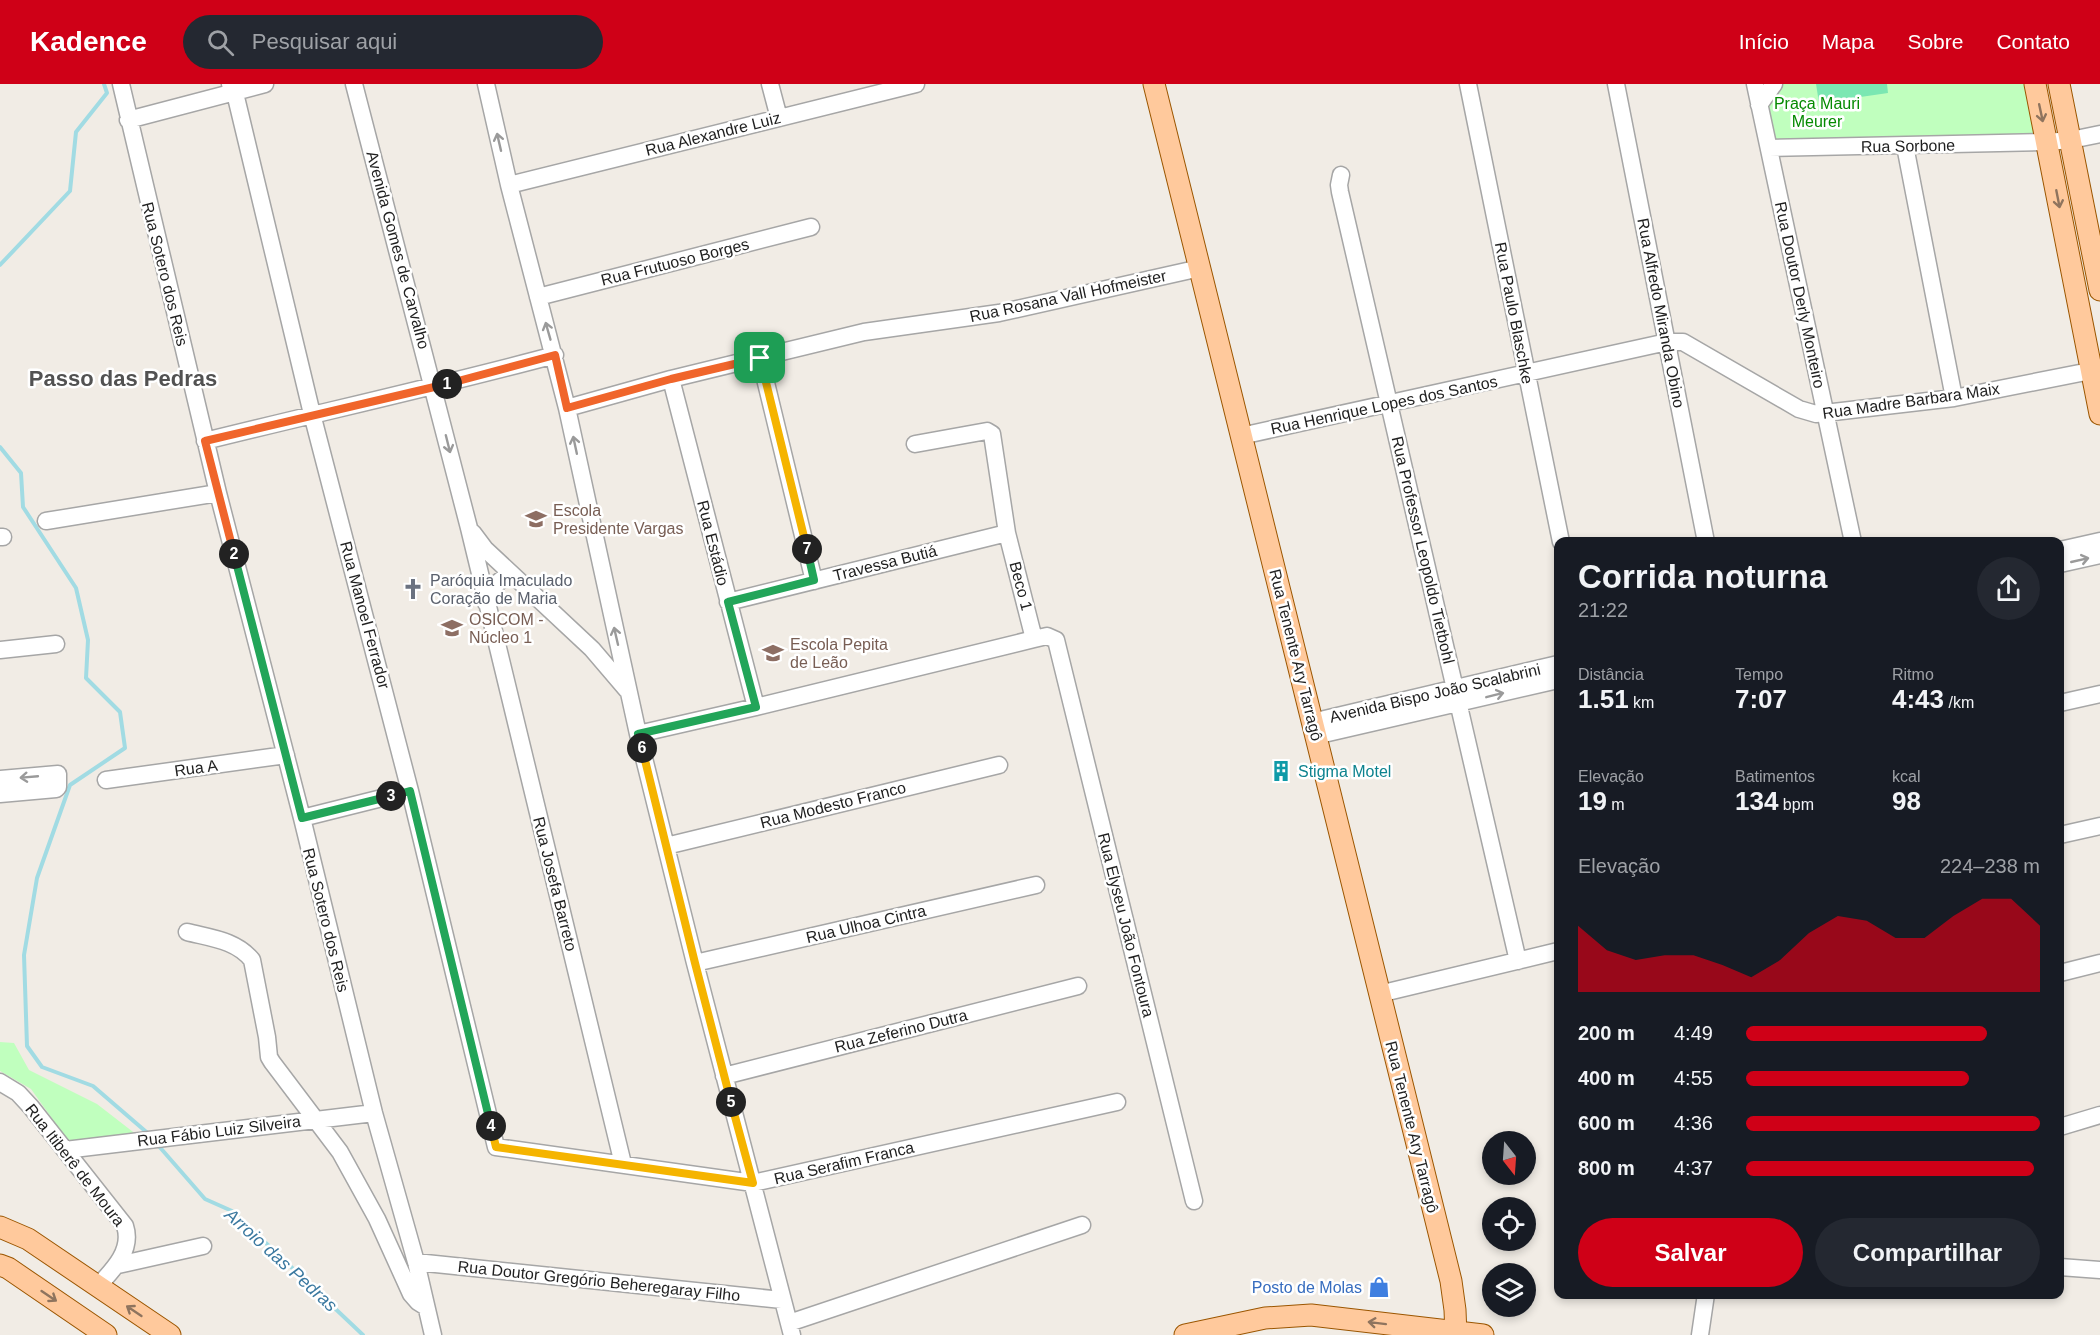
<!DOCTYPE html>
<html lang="pt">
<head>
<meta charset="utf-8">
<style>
	:root { --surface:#171b24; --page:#242831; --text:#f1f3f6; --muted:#9ea1a6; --accent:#cf0017 }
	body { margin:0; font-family:Arial,sans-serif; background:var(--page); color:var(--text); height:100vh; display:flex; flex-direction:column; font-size:22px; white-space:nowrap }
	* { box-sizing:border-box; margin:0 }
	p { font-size:20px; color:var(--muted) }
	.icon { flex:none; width:33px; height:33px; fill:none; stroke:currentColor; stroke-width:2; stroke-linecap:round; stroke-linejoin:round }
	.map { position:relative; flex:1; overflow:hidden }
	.drawer { position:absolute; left:1554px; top:453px; width:510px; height:762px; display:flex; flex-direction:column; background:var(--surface); border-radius:12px; box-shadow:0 3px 9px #0003 }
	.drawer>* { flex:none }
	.needle { width:39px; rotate:163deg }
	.buttons { position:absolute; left:1482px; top:1047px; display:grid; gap:12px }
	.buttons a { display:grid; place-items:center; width:54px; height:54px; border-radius:50%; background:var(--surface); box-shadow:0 3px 9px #0003; font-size:30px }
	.pin { position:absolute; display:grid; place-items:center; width:51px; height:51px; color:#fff; margin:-26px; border-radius:12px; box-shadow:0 3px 9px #0006 }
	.km { position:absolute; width:30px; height:30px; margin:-15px; border-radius:50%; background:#222; color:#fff; font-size:16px; line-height:30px; text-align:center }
	.round { display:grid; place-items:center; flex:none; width:63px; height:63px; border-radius:32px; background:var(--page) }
	.overview { display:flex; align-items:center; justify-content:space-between; height:102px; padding:0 24px }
	h1 { font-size:33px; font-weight:800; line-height:45px }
	.figures { display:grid; grid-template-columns:repeat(3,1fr); gap:9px; height:102px; padding:6px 24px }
	.figures div { display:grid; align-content:center }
	.figures b { font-size:26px; font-weight:800 }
	.figures small { font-size:16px; font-weight:400 }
	.figures p { font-size:16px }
	.chart { height:168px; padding:12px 24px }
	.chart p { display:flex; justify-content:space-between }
	.chart svg { width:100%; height:108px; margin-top:6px; fill:var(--accent); opacity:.7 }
	.action { display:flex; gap:12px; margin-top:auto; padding:12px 24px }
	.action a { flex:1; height:69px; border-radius:36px; background:var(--accent); color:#fff; font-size:24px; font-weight:800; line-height:69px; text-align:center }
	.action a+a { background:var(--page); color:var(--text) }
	ul { padding:0 24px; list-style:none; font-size:20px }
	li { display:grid; grid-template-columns:96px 72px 1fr; align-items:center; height:45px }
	li i { height:15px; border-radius:8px; background:var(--accent) }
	header { display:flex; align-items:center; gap:36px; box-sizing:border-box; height:84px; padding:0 30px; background:var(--accent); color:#fff }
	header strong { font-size:28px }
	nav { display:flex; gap:33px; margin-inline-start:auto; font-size:21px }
	.search { width:420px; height:54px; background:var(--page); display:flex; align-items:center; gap:15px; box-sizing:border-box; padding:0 21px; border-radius:33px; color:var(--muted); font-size:22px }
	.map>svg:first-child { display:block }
	.park { fill:#c0ffbe }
	.pitch { fill:#7be7b2 }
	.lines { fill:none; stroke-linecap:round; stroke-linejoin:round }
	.stream { stroke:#a1dbe3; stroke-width:4 }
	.minor-casing { stroke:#a6a6a6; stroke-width:19 }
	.major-casing { stroke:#9b5600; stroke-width:23 }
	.minor { stroke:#fff; stroke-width:16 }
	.major { stroke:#ffc99c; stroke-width:21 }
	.oneway { stroke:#8f745e }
	.oneway2 { stroke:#9a9a9a }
	.split-1-casing { stroke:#fff; stroke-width:12 }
	.split-2-casing { stroke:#fff; stroke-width:12 }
	.split-3-casing { stroke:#fff; stroke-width:12 }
	.split-4-casing { stroke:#fff; stroke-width:12 }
	.split-5-casing { stroke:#fff; stroke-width:12 }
	.split-6-casing { stroke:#fff; stroke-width:12 }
	.split-7-casing { stroke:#fff; stroke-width:12 }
	.split-8-casing { stroke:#fff; stroke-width:12 }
	.split-1 { stroke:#f0652b; stroke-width:8 }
	.split-2 { stroke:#f0652b; stroke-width:8 }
	.split-3 { stroke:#22a559; stroke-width:8 }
	.split-4 { stroke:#22a559; stroke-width:8 }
	.split-5 { stroke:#f5b400; stroke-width:8 }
	.split-6 { stroke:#f5b400; stroke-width:8 }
	.split-7 { stroke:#22a559; stroke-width:8 }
	.split-8 { stroke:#f5b400; stroke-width:8 }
	.labels { text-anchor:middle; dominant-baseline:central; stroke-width:5; stroke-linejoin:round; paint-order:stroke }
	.park-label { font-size:16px; fill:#058a01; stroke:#fff }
	.street-label { font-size:16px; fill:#1f1f1f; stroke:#fff }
	.education-label { font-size:16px; fill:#785e54; stroke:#fff; text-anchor:start }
	.worship-label { font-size:16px; fill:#5b616d; stroke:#fff; text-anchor:start }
	.culture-label { font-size:16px; fill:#0d838f; stroke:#fff; text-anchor:start }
	.shop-label { font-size:16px; fill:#366cbe; stroke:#fff; text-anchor:end }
	.water-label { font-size:18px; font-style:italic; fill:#3b79a0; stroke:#fff }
	.district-label { font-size:22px; font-weight:bold; fill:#525252; stroke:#fff }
</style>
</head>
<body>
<header>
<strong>Kadence</strong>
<div class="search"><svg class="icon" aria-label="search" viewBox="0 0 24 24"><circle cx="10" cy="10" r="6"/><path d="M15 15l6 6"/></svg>Pesquisar aqui</div>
<nav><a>Início</a><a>Mapa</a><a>Sobre</a><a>Contato</a></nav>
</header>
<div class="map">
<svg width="2100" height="1251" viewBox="0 0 2100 1251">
	<rect width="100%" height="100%" fill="#f1ece5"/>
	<path class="park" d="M1780,0h247l10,52 -267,5 -8,-35z
		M0,958l14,1 15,27 68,34 40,31 -69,6 -37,-52 -31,-18z"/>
	<path class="pitch" d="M1816,0h71l1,9 -69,10z"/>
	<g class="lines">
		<path class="stream" d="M0,181l70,-74 6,-59 31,-39 -3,-9
			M0,363l21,26 2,34 53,81 12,52 -2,38 34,34 5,36 -55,37 -33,93 -13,77 3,91 15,21 51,19 58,50
			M157,1060l48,55 27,12 131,124"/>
		<defs>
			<path id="minor" d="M121,0l97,409 84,325 72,295 42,149 17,73
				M230,0l5,9 77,321 98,377 86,356 257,36 364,-81
				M354,0l115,444 154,636
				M486,0l23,101 58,223 71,326 57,229 97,372
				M770,0l9,34
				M1468,0l93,458
				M1616,0l90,458
				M1755,0l98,458
				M1759,21l15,-21
				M128,36l137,-36
				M1905,62l49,252
				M1769,64l278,-6 24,-2 29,-6
				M1341,91l-2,10 1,7 178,769
				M509,101l407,-101
				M538,213l273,-70
				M760,274l54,223
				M671,295l85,328
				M567,324l104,-29 193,-47 135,-19 201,-45
				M1241,352l426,-94h16l116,67 17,5 138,-16 146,-29
				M205,357c117,-29 234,-55 350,-86
				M915,360l72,-13 5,3 15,99 27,106
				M46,437l172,-28
				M473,449l12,16 107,100 35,41
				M0,453h3
				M2060,466l40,-9
				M2060,480l40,-9
				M728,518l279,-69
				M486,519c4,-14 12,-23 25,-29
				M0,566l56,-6
				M2060,619l40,-9
				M1312,638l246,-58
				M638,650l118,-27 278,-68 13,-3 9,4 138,561
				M1315,652l243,-56
				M0,695l58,-5v13l-2,2 -56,5
				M106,696l180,-25
				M302,734l108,-27
				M2060,751l40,-9
				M666,762l333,-81
				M187,848c23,6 49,8 65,28l15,77 2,20 3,5 68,90 37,67 34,75 7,8 8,5
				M695,879l341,-78
				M2060,889l40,-10
				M1379,910l179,-43
				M724,992l354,-90
				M0,998l18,11 13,14 94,119c8,24 -12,44 -27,60
				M2060,1043l40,-12
				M65,1066l309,-37
				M416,1178l366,38
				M118,1181l85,-19
				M2060,1183l40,3
				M789,1239l293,-98
				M1700,1251l6,-41"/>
			<path id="major" d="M1154,0l297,1197 4,29 1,25
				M2035,0l65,330
				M2059,0l41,206
				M0,1143l28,12 142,96
				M0,1181l8,3 98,67
				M1185,1251l80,-17 46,-3 172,20"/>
		</defs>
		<use href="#minor" class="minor-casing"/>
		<use href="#major" class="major-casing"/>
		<use href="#minor" class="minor"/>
		<use href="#major" class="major"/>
	</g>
	<defs><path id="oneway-shaft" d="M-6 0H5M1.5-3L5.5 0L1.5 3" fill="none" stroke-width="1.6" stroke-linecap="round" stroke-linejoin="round" transform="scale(1.5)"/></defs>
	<g class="oneway">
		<use href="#oneway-shaft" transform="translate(2041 29) rotate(78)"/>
		<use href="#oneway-shaft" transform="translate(2058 115) rotate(79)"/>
		<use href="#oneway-shaft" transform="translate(49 1212) rotate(34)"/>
		<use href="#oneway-shaft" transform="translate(134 1227) rotate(-146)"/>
		<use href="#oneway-shaft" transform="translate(1377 1239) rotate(-173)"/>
	</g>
	<g class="oneway2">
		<use href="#oneway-shaft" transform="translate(499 58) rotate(-103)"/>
		<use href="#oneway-shaft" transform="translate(548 247) rotate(-106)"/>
		<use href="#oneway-shaft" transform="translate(448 360) rotate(76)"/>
		<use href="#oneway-shaft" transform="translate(575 361) rotate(-102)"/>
		<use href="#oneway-shaft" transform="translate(2080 476) rotate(-13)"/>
		<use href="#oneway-shaft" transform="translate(616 552) rotate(-103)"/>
		<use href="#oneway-shaft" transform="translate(1495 611) rotate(-14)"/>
		<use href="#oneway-shaft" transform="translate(29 693) rotate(175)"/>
	</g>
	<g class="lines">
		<defs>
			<path id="split-1" d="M447,300l108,-29 12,53 104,-29 89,-21"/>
			<path id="split-2" d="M234,470l-29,-113 242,-57"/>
			<path id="split-3" d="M234,470l68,264 89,-22"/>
			<path id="split-4" d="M391,712l19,-5 81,335"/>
			<path id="split-5" d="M491,1042l5,21 257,36 -22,-81"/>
			<path id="split-6" d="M642,664l53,215 36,139"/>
			<path id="split-7" d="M642,664l-4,-14 118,-27 -28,-105 86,-22 -7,-31"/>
			<path id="split-8" d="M760,274l47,191"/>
		</defs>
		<use href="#split-1" class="split-1-casing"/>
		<use href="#split-2" class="split-2-casing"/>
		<use href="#split-3" class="split-3-casing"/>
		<use href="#split-4" class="split-4-casing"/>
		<use href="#split-5" class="split-5-casing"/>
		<use href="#split-6" class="split-6-casing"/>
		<use href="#split-7" class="split-7-casing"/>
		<use href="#split-8" class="split-8-casing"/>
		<use href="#split-1" class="split-1"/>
		<use href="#split-2" class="split-2"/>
		<use href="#split-3" class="split-3"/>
		<use href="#split-4" class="split-4"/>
		<use href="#split-5" class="split-5"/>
		<use href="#split-6" class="split-6"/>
		<use href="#split-7" class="split-7"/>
		<use href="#split-8" class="split-8"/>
	</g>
	<defs>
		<symbol id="school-bare" viewBox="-9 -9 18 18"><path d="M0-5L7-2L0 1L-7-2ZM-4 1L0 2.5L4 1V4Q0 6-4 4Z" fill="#8d6e63" stroke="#fff" stroke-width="2.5" paint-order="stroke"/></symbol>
		<symbol id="church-bare" viewBox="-9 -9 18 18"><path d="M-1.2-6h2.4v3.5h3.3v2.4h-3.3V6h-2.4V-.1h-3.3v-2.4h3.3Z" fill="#6b7280" stroke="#fff" stroke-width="2.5" paint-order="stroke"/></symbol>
		<symbol id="building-bare" viewBox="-9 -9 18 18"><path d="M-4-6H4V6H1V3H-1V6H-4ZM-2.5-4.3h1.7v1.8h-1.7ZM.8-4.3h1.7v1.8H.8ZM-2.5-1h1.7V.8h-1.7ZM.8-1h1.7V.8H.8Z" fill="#0f9aa8" stroke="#fff" stroke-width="2.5" paint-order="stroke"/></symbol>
		<symbol id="shop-bare" viewBox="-9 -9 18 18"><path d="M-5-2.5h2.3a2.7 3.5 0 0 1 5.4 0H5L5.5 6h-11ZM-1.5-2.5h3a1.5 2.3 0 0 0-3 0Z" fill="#3f7fe0" stroke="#fff" stroke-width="2.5" paint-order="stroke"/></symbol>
	</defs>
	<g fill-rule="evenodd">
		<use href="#school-bare" x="521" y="420" width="30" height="30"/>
		<use href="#church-bare" x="398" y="490" width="30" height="30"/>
		<use href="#school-bare" x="437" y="529" width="30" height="30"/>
		<use href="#school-bare" x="758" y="554" width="30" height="30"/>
		<use href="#building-bare" x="1266" y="672" width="30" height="30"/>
		<use href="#shop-bare" x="1364" y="1188" width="30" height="30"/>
	</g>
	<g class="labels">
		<g class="park-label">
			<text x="1817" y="19">Praça Mauri<tspan x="1817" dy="18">Meurer</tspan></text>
		</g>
		<g class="street-label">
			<text transform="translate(713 50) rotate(-14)">Rua Alexandre Luiz</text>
			<text transform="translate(1908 62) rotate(-1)">Rua Sorbone</text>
			<text transform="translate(398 166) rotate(75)">Avenida Gomes de Carvalho</text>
			<text transform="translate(675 178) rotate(-14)">Rua Frutuoso Borges</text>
			<text transform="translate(165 190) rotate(76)">Rua Sotero dos Reis</text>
			<text transform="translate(1800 211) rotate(78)">Rua Doutor Derly Monteiro</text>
			<text transform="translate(1068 212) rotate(-12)">Rua Rosana Vall Hofmeister</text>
			<text transform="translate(1514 229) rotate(79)">Rua Paulo Blaschke</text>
			<text transform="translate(1661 229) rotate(79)">Rua Alfredo Miranda Obino</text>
			<text transform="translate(1911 317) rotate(-8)">Rua Madre Barbara Maix</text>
			<text transform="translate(1384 321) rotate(-12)">Rua Henrique Lopes dos Santos</text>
			<text transform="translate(713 459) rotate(76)">Rua Estádio</text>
			<text transform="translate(1423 466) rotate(77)">Rua Professor Leopoldo Tietbohl</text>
			<text transform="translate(885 479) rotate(-14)">Travessa Butiá</text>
			<text transform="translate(1021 502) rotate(75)">Beco 1</text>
			<text transform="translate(365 531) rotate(75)">Rua Manoel Ferrador</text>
			<text transform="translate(1296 571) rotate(76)">Rua Tenente Ary Tarragô</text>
			<text transform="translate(1435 609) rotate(-13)">Avenida Bispo João Scalabrini</text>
			<text transform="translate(196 684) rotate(-8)">Rua A</text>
			<text transform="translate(833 721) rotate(-14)">Rua Modesto Franco</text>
			<text transform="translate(555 800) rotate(76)">Rua Josefa Barreto</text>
			<text transform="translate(326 836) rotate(76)">Rua Sotero dos Reis</text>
			<text transform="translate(866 840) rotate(-13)">Rua Ulhoa Cintra</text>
			<text transform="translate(1126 841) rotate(76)">Rua Elyseu João Fontoura</text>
			<text transform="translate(901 947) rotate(-14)">Rua Zeferino Dutra</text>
			<text transform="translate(1412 1043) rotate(76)">Rua Tenente Ary Tarragô</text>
			<text transform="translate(219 1047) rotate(-7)">Rua Fábio Luiz Silveira</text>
			<text transform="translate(844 1079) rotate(-13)">Rua Serafim Franca</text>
			<text transform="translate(75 1081) rotate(52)">Rua Itiberê de Moura</text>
			<text transform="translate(599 1197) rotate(6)">Rua Doutor Gregório Beheregaray Filho</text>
		</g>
		<g class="education-label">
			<text x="553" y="426">Escola<tspan x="553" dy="18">Presidente Vargas</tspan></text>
			<text x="469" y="535">OSICOM -<tspan x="469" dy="18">Núcleo 1</tspan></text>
			<text x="790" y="560">Escola Pepita<tspan x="790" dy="18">de Leão</tspan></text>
		</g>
		<g class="worship-label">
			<text x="430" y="496">Paróquia Imaculado<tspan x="430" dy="18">Coração de Maria</tspan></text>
		</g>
		<g class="culture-label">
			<text x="1298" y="687">Stigma Motel</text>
		</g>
		<g class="shop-label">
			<text x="1362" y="1203">Posto de Molas</text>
		</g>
		<g class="water-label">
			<text transform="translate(281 1176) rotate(42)">Arroio das Pedras</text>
		</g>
		<g class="district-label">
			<text x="123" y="294">Passo das Pedras</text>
		</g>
	</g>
</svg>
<div class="buttons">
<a><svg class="needle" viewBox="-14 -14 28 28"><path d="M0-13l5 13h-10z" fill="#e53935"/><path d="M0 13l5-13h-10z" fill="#9ea1a6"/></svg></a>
<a><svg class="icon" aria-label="locate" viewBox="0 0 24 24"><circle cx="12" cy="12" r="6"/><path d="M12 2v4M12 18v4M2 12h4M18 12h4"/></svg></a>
<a><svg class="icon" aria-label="layers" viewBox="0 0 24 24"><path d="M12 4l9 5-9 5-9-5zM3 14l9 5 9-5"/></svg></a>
</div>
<div class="pin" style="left:760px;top:274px;background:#1e9e55"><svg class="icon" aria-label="arrive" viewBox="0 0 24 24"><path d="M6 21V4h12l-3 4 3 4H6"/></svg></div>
<b class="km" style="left:447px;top:300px">1</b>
<b class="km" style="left:234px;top:470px">2</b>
<b class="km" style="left:391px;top:712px">3</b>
<b class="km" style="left:491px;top:1042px">4</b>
<b class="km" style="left:731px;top:1018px">5</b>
<b class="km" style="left:642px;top:664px">6</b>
<b class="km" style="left:807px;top:465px">7</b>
<section class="drawer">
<div class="overview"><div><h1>Corrida noturna</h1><p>21:22</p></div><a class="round"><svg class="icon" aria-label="share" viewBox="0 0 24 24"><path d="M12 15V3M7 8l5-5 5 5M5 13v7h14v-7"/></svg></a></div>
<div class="figures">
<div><p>Distância</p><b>1.51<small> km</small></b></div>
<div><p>Tempo</p><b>7:07</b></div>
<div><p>Ritmo</p><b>4:43<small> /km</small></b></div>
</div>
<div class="figures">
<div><p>Elevação</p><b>19<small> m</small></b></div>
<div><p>Batimentos</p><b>134<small> bpm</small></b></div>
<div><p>kcal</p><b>98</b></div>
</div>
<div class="chart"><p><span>Elevação</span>224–238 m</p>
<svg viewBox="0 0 160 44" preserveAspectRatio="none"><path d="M0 44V17L10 27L20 31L30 29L40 29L50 33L60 38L70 31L80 20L90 13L100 15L110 22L120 22L130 13L140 6L150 6L160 17V44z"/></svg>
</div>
<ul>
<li><b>200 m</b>4:49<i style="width:82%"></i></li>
<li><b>400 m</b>4:55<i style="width:76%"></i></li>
<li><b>600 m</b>4:36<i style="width:100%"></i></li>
<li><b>800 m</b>4:37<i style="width:98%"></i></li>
</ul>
<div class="action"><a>Salvar</a><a>Compartilhar</a></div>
</section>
</div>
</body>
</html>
